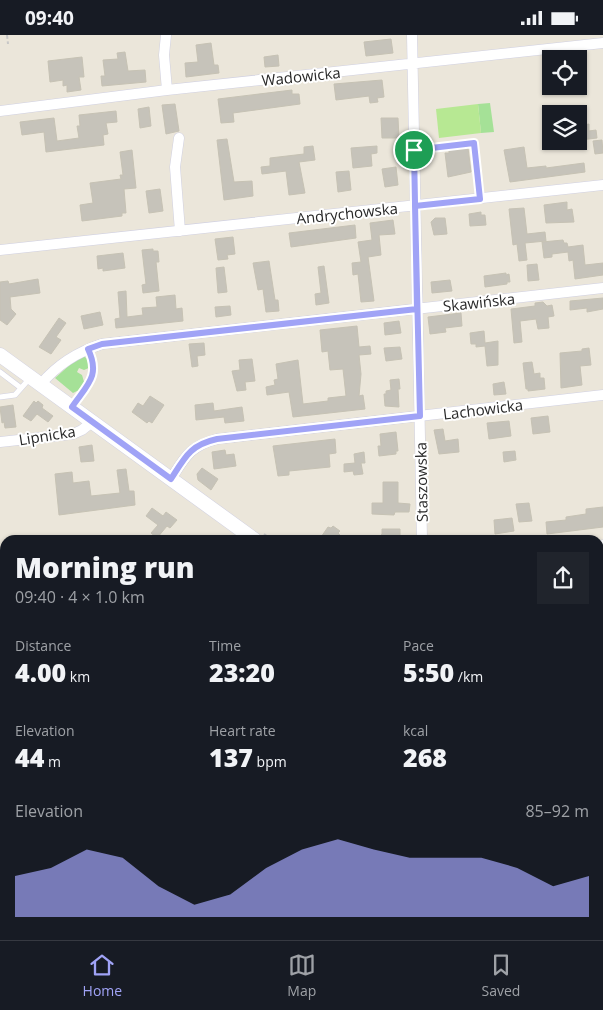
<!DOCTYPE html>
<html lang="en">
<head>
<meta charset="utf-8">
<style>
	:root { --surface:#171b24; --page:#20242c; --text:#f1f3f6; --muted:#9ea1a6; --line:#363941; --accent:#a0a3f6 }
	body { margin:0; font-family:"Open Sans",sans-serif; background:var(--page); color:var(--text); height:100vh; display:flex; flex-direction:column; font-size:19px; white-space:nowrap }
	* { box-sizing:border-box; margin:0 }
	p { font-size:16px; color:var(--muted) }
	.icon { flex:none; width:28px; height:28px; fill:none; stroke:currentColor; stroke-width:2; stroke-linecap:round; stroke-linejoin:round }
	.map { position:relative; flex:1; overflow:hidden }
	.panel { position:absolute; left:0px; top:500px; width:604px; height:405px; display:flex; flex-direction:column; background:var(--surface); border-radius:15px 15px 0 0; box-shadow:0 1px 4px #0004 }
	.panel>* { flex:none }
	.tools { position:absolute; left:542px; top:15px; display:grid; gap:10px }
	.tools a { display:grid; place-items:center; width:45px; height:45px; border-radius:0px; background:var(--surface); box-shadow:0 1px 4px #0004; font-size:25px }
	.pin { position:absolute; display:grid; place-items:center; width:42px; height:42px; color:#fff; margin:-21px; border:2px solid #fff; border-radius:50%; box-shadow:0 1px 5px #0007 }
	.round { display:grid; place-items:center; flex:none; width:52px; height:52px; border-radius:0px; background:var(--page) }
	.head { display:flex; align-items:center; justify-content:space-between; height:85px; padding:0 15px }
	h1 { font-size:28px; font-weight:800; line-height:38px }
	.figures { display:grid; grid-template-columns:repeat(3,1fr); gap:8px; height:85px; padding:5px 15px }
	.figures div { display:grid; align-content:center }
	.figures b { font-size:25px; font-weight:800 }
	.figures small { font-size:14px; font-weight:400 }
	.figures p { font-size:14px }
	.chart { height:140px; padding:10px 15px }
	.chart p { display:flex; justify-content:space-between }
	.chart svg { width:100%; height:90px; margin-top:5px; fill:var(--accent); opacity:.7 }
	.status { display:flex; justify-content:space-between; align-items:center; height:35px; padding:0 25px; background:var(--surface); direction:ltr }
	.status svg { height:14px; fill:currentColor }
	.dock { display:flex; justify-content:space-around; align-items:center; height:70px; border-top:1px solid var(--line); background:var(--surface); font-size:14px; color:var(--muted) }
	.dock a { display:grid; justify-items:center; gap:2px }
	.dock .on { color:var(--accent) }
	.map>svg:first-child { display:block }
	.green { fill:#a5e197 }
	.pitch { fill:#b7e893 }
	.building { fill:#c6c3ba; stroke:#c6c2b4 }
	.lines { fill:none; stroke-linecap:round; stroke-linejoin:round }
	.lane-casing { stroke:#d0d0e1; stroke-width:6 }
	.street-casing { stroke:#d0d0e1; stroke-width:11 }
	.secondary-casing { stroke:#d0d0e1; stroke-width:15 }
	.path { stroke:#c7c7c7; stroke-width:2; stroke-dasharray:4 2.5; stroke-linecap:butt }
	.lane { stroke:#fff; stroke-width:5 }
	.street { stroke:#fff; stroke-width:10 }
	.secondary { stroke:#fff; stroke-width:14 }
	.route-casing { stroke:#fff; stroke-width:10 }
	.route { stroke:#a0a3f6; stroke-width:6 }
	.labels { text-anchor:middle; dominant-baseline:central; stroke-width:4; stroke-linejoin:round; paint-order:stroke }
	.street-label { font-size:15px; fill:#282828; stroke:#fff }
</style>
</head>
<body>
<div class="status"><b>09:40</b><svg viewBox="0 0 49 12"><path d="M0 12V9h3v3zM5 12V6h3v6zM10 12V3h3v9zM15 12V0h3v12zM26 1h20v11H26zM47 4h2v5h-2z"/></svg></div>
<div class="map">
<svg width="603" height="905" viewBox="0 0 603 905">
	<rect width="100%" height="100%" fill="#ebe6da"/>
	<path class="green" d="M490,68l4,29 -13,1 -3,-29z
		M81,320l9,5 1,7 -7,3 -5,-2 -2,4 5,3 3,10 -6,7 -2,-1 -4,2 -18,-15z
		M603,774v52h-4v-51z
		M0,867l5,4v29h77l-43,5h-39z"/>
	<path class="pitch" d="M478,69l3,29 -42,5 -3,-29z"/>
	<path class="building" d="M391,4l2,14 -27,3 -2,-14z
		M211,8l3,22h4l1,8 -33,4 -1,-14 13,-1 -2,-17z
		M125,17l3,19 17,-1 1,12 -44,4 -1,-10h4l-2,-16 15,-1 -1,-6z
		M278,20l1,11 -14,1 -1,-10z
		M82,22l2,20h-5l2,13 -14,2v-7l-4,1v-6l-13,2 -2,-21z
		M382,45l2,17 -7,1 1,4 -8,1 -1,-7 -33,4 -2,-16z
		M292,55v4h7l1,10 -67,9 1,9 -13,1 -3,-24z
		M175,69l4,27 -13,3 -4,-29z
		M149,72l2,19 -11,2 -2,-19z
		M116,76l1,11 -11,1 2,11 -5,1 1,10 -58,7 -2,-20 -22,3 -2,-13 34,-4 3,23 22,-3 -2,-12h3l-1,-11z
		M381,83h17l1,20h-17z
		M589,89v7l7,-1 1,8 -17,2 -1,-14z
		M227,104l7,43 18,-1 1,15 -29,4 -7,-60z
		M602,105l1,13 -8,1 -2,-13z
		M313,111l2,14 -16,2 6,31 -16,2 -3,-24 -24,3 -1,-7 9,-1v-8l34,-4v-7z
		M377,111v7l-6,1 1,12 -19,2 -2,-20z
		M524,112l3,21 19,-2v2l38,-5 1,9 -75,10 -6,-32z
		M468,113l3,24 -23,5 -3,-24h4v-3z
		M132,115l4,38 -12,1 2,24h-4v3l-40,5 -2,-16 13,-2 -3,-20 31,-4 -1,-4h3l-3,-23z
		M396,132l2,18 -13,2 -3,-18z
		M349,136l2,19 -13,2 -2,-20z
		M160,154l3,22 -14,2 -3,-22z
		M567,167v8l5,-1 2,13 -28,1 -2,-18z
		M524,173l3,26 18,-2 1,9 -21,2 2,17 -8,1 -2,-17 -4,1 -4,-36z
		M481,177v3h4l1,10 -16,1 -1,-12z
		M435,183h10l2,16 -13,1 -3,-13z
		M393,185l2,14 -16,1 2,20 -13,2 6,44 -13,1 -3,-28 -5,1 -1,-12 9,-1 -3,-20 14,-2 -2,-17z
		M355,190l1,13 -65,9 -2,-14z
		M233,202l2,17 -8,1 1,4 -10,1 -3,-21z
		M563,205l1,3h3l1,4 15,-2 2,20 18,-2v12l-28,4 -2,-19 -4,1 -1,-9 -16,2v3l-8,1 -2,-16z
		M153,214v2h5l1,11h-3l3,29 -16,2 -1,-8 4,-1 -4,-34z
		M123,218l2,15 -22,3v-3l-5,1 -1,-13z
		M269,226l6,39h3l1,11 -13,1 -3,-23 -5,1 -5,-27z
		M537,229l2,16 -11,1 -1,-16z
		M324,231l5,37 -13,2 -1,-11 6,-1 -3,-26z
		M224,232l3,25 -9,1 -2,-25z
		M506,238v2l3,-1 1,8h-3v2l-22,3 -1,-11z
		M38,244l2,14 -30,4 1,12 5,5 -9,11 -7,-5v-38l8,-1 1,3z
		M450,245l2,11 -20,2 -1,-11z
		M126,256l1,26 16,-2 -1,-7 15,-1 -1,-10 19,-2 1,14 6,-1 1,13 -67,7 -1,-9 5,-1 -2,-26z
		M603,263v11l-16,3v-4l-17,2v-9z
		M543,267l4,4 5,-1 2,11 -6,1 1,11 -11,1 -2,-10 -16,2 2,21 -8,1 -3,-34 24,-3v-3z
		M230,271l1,9 -15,2 -1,-10z
		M100,277l3,13 -19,4 -3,-13z
		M461,278l1,13 -17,2 1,4 -16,2 -2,-17z
		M59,283l7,5 -10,14 5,3 -10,14 -12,-7z
		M399,286l2,12 -16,2 -1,-12z
		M357,291l2,21 11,-1 1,8 -12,1 2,19 -2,22 4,-1 2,14 -72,8 -4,-25 -22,3 -1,-8 9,-2 -1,-5 4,-1 -2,-15 22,-4 5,44 25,-3v-3l18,-2 -3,-27 -13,1 -2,-19 -6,1 -2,-22z
		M484,296l1,12 13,-2v24l-11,1 -2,-20 -9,1v-3h-5l-1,-11z
		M204,308l1,12 -8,1 1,10 -6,1 -3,-23z
		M400,312l2,12 -16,2 -2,-13z
		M589,313l2,17 -11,1 2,19 -21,3 -1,-35 22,-2v-2z
		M252,324l3,22 -10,1 1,8 -9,1 -5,-20 8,-1 -1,-10z
		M532,327l2,12 6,-1v5h4l1,11 -17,2v-2h-2l-3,-26z
		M399,344l1,10h-2l1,18 -14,-1 -1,-12h2v-3l5,-1 -1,-10z
		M504,347l2,12 -12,1 -1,-11z
		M150,361l14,9 -12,18 -3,-2 -2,2 -15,-11 6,-9 5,3z
		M34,366l2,2 2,-2 5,4 -1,3 11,8 -5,6 -11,-8 -6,7 -8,-5z
		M213,368l1,8 28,-4 2,14 -19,2 -1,-6 -28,3 -1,-15z
		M13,370l3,22 -11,1 -1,-6 -2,1 -2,-16z
		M548,381l2,16 -17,2 -2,-16z
		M509,386l2,15 -22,3 -2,-16z
		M443,394l2,12 13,-2 1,13 -20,2 -5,-24z
		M396,397l2,19h-2v3l-17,2 -1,-10h3l-1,-12z
		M335,404l1,14 -7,1 1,13 -41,4v4l-11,1 -5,-30z
		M92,410l2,16 -13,1 -2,-15z
		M225,415l1,5 8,-1 2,12 -22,3 -2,-17z
		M515,416l1,9 -12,2 -1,-10z
		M364,417l1,11h-4l2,11 -9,1 -1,-4 -9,1v-8l11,-1 -1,-9z
		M202,433l16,11 -7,11 -13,-10 -1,-6z
		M126,434l3,22h5l1,14 -76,10 -4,-41 17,-2 1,11 16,-2 2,15 29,-3 -3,-23z
		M383,447h15v21l12,1 -1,8h-14l-1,3 -22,-1v-11h11z
		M529,468l3,18 -13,1 -3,-18z
		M603,472v20l-56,7 -1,-12 20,-2v-3l20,-3v-5z
		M152,473l11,8 3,-4 11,8 -7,8 -3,-2 -10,12 -6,-5 7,-8 -12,-9z
		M512,483l2,13 -19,3 -1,-14z
		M333,491l7,5 -2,2 2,2 -4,5h-17l9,-13 3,1z
		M382,494h18v11h-16l-4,-3 2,-3z"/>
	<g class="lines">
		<defs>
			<path id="lane" d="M414,115l60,-7 6,56
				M0,337l21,16
				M0,362l15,-2 15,-17
				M73,371c15,-20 27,-32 16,-57"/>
			<path id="street" d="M166,0l-2,20 3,35
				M412,0l10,505
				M0,76l167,-21 436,-47
				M179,103l-4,29 5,64
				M0,215l603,-65
				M41,349c16,-19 36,-32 61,-40l501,-56
				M0,407l73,-8 9,-4 10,-8
				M171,444c14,-22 19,-33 46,-40l386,-44
				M599,511l4,-1"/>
			<path id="secondary" d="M0,320l255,185
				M599,755l4,3"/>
		</defs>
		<use href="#lane" class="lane-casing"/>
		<use href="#street" class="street-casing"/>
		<use href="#secondary" class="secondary-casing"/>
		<path class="path" d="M7,0l1,9
			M264,499l9,6"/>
		<use href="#lane" class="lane"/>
		<use href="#street" class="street"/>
		<use href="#secondary" class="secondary"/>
	</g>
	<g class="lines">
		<defs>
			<path id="route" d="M414,115l3,159 -315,35 -14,5c13,27 -1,36 -16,58l99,72c14,-22 19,-34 46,-40l203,-23 -5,-210 65,-7 -6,-56 -60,7"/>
		</defs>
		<use href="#route" class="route-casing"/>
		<use href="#route" class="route"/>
	</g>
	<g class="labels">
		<g class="street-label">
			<text transform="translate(301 41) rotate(-6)">Wadowicka</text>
			<text transform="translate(347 178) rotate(-6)">Andrychowska</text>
			<text transform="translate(479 267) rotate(-6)">Skawińska</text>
			<text transform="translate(483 374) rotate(-7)">Lachowicka</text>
			<text transform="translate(47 400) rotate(-9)">Lipnicka</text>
			<text transform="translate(421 447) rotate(-91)">Staszowska</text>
		</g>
	</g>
</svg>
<div class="tools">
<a><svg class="icon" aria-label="locate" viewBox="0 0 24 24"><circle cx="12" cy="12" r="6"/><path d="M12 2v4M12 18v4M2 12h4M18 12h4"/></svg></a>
<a><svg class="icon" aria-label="layers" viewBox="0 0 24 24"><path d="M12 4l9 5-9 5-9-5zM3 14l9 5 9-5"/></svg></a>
</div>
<div class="pin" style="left:414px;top:115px;background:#1e9e55"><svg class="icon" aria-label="arrive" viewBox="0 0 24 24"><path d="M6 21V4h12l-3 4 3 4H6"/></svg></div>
<section class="panel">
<div class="head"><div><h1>Morning run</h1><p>09:40 · 4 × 1.0 km</p></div><a class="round"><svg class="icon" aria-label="share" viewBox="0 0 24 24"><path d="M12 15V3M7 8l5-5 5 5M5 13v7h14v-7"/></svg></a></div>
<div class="figures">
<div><p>Distance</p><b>4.00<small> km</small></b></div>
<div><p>Time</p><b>23:20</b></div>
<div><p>Pace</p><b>5:50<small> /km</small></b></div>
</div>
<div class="figures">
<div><p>Elevation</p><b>44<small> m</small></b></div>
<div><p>Heart rate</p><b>137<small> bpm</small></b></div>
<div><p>kcal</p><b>268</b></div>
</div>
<div class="chart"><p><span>Elevation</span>85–92 m</p>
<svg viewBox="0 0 160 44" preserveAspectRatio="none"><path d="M0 44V24L10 20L20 11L30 15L40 29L50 38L60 33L70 20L80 11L90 6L100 11L110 15L120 15L130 15L140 20L150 29L160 24V44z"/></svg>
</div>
</section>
</div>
<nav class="dock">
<a class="on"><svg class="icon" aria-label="home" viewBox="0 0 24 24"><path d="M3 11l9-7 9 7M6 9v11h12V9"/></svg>Home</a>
<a><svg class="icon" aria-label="map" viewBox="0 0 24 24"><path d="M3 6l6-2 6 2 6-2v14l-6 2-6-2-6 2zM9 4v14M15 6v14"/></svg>Map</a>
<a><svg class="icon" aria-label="saved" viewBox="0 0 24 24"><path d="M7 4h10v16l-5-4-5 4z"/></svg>Saved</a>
</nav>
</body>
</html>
